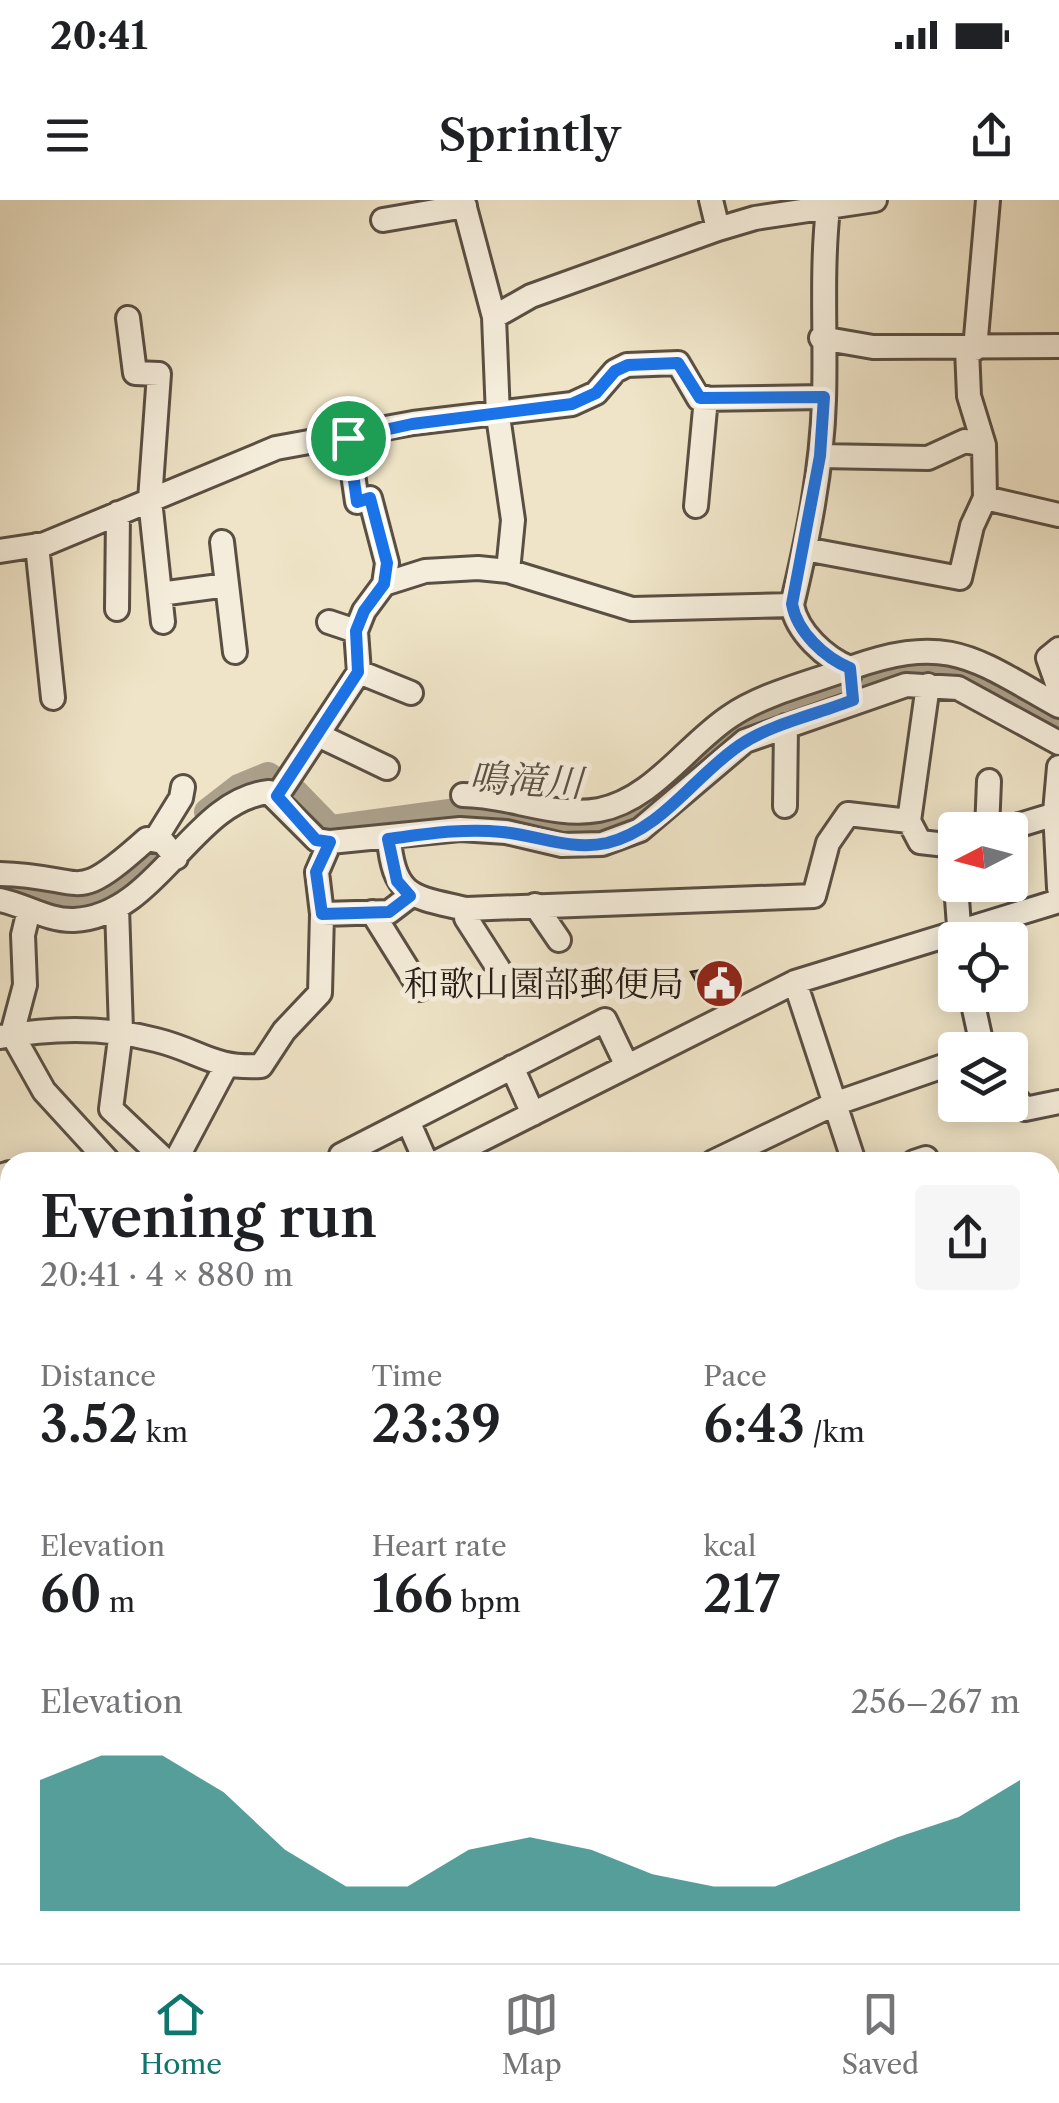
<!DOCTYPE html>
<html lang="en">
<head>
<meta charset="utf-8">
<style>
	:root { --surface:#fff; --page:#f6f6f6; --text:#202124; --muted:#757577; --line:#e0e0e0; --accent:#0f766e }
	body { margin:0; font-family:"Libre Caslon Text","Noto Serif JP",serif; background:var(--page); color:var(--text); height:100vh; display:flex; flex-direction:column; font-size:38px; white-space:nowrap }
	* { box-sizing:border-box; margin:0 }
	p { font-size:32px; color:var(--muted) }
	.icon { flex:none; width:55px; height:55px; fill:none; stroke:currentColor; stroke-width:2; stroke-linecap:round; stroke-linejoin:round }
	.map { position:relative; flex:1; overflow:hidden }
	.side { position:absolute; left:0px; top:952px; width:1060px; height:812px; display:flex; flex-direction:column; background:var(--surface); border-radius:30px 30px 0 0; box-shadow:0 5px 25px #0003 }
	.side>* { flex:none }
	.needle { width:65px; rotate:264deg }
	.fabs { position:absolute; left:938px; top:612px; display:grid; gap:20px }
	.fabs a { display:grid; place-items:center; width:90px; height:90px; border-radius:10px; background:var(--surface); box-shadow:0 5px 25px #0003; font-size:50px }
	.pin { position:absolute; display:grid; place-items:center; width:85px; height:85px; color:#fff; margin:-42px; border:5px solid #fff; border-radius:50%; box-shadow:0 2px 10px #0007 }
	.round { display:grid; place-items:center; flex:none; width:105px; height:105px; border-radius:10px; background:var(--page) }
	.summary { display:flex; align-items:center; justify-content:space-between; height:170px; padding:0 40px }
	h1 { font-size:55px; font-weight:600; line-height:75px }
	.metrics { display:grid; grid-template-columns:repeat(3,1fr); gap:15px; height:170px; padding:10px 40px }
	.metrics div { display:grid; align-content:center }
	.metrics b { font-size:50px; font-weight:600 }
	.metrics small { font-size:28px; font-weight:400 }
	.metrics p { font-size:28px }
	.chart { height:280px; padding:20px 40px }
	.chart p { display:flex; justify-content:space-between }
	.chart svg { width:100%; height:180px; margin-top:10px; fill:var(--accent); opacity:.7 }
	.status { display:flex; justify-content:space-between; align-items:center; height:70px; padding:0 50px; background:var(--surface); direction:ltr }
	.status svg { height:28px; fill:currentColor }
	header { display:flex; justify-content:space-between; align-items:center; height:130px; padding:0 40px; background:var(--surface); font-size:45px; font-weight:600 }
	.tab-bar { display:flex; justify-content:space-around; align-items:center; height:140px; border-top:2px solid var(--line); background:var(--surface); font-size:28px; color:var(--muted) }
	.tab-bar a { display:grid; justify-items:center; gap:5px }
	.tab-bar .on { color:var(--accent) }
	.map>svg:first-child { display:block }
	.water { fill:#aba08b; stroke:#776c5d; stroke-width:2.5 }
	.shadow { fill:#0003 }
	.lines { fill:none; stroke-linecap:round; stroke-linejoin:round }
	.river { stroke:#aba08b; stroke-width:28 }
	.building { fill:#8f8473; stroke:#281d17; stroke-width:2.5 }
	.minor-casing { stroke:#5a4f43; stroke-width:28 }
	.minor { stroke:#f5eddb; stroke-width:22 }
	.route-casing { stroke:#fff; stroke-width:20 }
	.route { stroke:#1a73e8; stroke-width:12 }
	.labels { text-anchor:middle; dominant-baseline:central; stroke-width:10; stroke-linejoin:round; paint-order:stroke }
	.poi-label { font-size:35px; fill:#281d17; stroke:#f5eddb; text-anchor:end }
	.water-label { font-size:38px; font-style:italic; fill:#5c5145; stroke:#f5eddb }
</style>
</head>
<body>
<div class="status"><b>20:41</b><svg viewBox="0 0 49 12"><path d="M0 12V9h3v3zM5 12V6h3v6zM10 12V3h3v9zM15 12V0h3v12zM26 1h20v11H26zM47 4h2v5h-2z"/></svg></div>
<header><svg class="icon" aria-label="menu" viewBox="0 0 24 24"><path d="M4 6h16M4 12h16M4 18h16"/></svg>Sprintly<svg class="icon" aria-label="share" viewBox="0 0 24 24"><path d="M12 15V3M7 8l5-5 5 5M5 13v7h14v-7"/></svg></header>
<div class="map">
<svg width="1059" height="1763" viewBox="0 0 1059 1763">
	<rect width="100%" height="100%" fill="#efe4c7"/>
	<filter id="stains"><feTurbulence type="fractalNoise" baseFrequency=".002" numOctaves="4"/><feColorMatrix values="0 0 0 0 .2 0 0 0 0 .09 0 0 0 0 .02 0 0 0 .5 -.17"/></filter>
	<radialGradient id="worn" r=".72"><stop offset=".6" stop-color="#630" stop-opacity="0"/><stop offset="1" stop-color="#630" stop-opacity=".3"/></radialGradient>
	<path class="water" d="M492,1755h78l11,8h-100z"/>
	<path class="shadow" d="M725,769l13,18 -26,13 -4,-2z
		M10,1384v125l-10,7v-130z"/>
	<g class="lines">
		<path class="river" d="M208,612l31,-24 29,-12 27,17 35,36 140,-19 113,15 27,-6 32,-10 84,-72 143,-61 42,-10h24l44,12 80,40
			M0,690l86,12 46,-18 23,-22"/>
	</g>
	<path class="building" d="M725,766l10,19 -29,14 -15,-27z"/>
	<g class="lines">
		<defs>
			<path id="minor" d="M463,0l31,117 4,99 15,104 -5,51
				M711,0l7,29
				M828,8c-7,65 -2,127 -4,192 -2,69 -16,138 -32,205 5,27 33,53 58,63 99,-35 123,-10 209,38
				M383,20l82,-14
				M494,117l37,-21 187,-67 37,-11 120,-18
				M128,118l7,55 24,1 -9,126 13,122
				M821,138l52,9 186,-1
				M967,149l2,47 15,49
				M975,149l13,-149
				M348,239l9,63 13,-4 17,65 -3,21
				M820,256l108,2 37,-17 19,4 1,53 74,17
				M696,306l10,-108
				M222,342l13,110
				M37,345l16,153
				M805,349l155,29 12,-52 13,-28
				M0,351l45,-7 231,-96 137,-25 159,-19 24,-11 19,-22 12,-6 51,-2 21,36 125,-2
				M160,394l67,-9
				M117,409l1,-96
				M329,422l27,9
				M1059,449l-11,9 11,31
				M359,472l52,21
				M928,485l-19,136 11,21 35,4
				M318,535l69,33
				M1059,567l-4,45 4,76
				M463,595c46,0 90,23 136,15 53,-10 87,-64 130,-93 35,-24 81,-34 121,-49v6
				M277,596l82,-124 -3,-41 8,-20 20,-27 41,-13 53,-3 30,3 124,38 160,-4
				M785,606l1,-80
				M987,630l2,-49
				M1003,630l56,-17
				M389,639c5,60 26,58 77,70l348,-13 14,-53 20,-29 61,7
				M155,640l26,-42 2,-11
				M0,674c89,2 70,34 147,-35l16,3 13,16
				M956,685l4,55
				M0,700c25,5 48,21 74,20 84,-4 118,-120 195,-128l48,48 13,2 130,-13 46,3 56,13 40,-1 38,-14 105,-89 161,-56 52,3 101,55
				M535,705l24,35
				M117,707l4,124 -10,78 56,53
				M466,709v9l41,64
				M29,710l-6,25 2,50 -13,49 32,57 65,71
				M372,712l48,77
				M322,714l67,-2 21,-16
				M795,782l59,180
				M971,795l12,55
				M0,837c51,-9 106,-10 156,3 45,11 56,29 105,26l23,-35 36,-38 2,-79 -5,-42 13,-30
				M512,867l21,47
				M1010,891l15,18 34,-7
				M408,921l18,41
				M341,955l264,-135 22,46
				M175,962l50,-94
				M437,962l358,-180 264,-81
				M713,962l121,-58 121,-42
				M914,962l12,-4
				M0,976l10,-3
				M1050,1093l9,4
				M0,1233l10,-2
				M1050,1312l9,-1
				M0,1513l10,-2
				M1050,1539l9,-3
				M1050,1581l9,30
				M93,1755l1,8
				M183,1755l1,8"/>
		</defs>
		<use href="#minor" class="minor-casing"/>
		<use href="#minor" class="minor"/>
	</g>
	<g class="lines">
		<defs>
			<path id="route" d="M678,163l22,35 124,-1 -4,59 -28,148c5,28 33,54 58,64l3,32c-35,14 -82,24 -113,45 -46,31 -77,84 -133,98 -37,8 -70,-8 -105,-11 -39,-4 -75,2 -114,7l9,42 13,15 -21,16 -67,2 -6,-42 14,-30 -14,-2 -39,-44 81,-124 -2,-41 8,-20 20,-27 3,-21 -17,-65 -13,4 -9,-64 64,-14 160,-20 24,-11 19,-22 13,-6z"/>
		</defs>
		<use href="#route" class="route-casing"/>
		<use href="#route" class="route"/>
	</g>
	<defs>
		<symbol id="civic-disc" viewBox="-11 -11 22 22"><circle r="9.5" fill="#8f2418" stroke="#f5eddb"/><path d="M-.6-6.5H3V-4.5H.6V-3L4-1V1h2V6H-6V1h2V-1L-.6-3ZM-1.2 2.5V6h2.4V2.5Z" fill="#fff"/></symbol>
	</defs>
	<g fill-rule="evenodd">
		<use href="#civic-disc" x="692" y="756" width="55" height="55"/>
	</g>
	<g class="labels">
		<g class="poi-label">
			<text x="684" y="783">和歌山園部郵便局</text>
		</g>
		<g class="water-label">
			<text transform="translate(526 580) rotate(3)">鳴滝川</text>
		</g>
	</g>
	<rect width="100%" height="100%" filter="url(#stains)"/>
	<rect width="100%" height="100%" fill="url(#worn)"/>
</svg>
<div class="fabs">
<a><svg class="needle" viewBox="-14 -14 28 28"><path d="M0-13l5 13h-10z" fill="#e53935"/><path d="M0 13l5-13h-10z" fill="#757577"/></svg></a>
<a><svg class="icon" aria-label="locate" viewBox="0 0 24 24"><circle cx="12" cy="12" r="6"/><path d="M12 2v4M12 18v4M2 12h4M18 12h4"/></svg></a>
<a><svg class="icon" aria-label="layers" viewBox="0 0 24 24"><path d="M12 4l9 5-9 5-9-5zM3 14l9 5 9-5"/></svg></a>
</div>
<div class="pin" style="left:348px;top:238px;background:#1e9e55"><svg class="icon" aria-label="arrive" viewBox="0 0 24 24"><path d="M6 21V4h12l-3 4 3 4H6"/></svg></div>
<section class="side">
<div class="summary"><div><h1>Evening run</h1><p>20:41 · 4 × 880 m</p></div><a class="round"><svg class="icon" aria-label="share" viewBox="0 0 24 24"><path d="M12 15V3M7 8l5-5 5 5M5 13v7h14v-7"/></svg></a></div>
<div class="metrics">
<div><p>Distance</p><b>3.52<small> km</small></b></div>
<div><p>Time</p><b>23:39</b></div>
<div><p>Pace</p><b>6:43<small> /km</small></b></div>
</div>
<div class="metrics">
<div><p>Elevation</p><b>60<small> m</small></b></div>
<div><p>Heart rate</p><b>166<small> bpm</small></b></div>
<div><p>kcal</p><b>217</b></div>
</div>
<div class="chart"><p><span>Elevation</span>256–267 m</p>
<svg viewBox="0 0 160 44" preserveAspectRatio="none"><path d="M0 44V12L10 6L20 6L30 15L40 29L50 38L60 38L70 29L80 26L90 29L100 35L110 38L120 38L130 32L140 26L150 21L160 12V44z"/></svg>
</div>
</section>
</div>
<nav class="tab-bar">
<a class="on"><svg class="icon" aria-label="home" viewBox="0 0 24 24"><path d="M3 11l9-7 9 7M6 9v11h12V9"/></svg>Home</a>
<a><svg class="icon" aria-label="map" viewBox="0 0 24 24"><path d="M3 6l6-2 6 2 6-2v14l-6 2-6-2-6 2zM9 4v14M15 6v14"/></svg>Map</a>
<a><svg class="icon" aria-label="saved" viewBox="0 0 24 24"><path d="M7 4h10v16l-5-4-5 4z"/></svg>Saved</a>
</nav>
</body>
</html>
